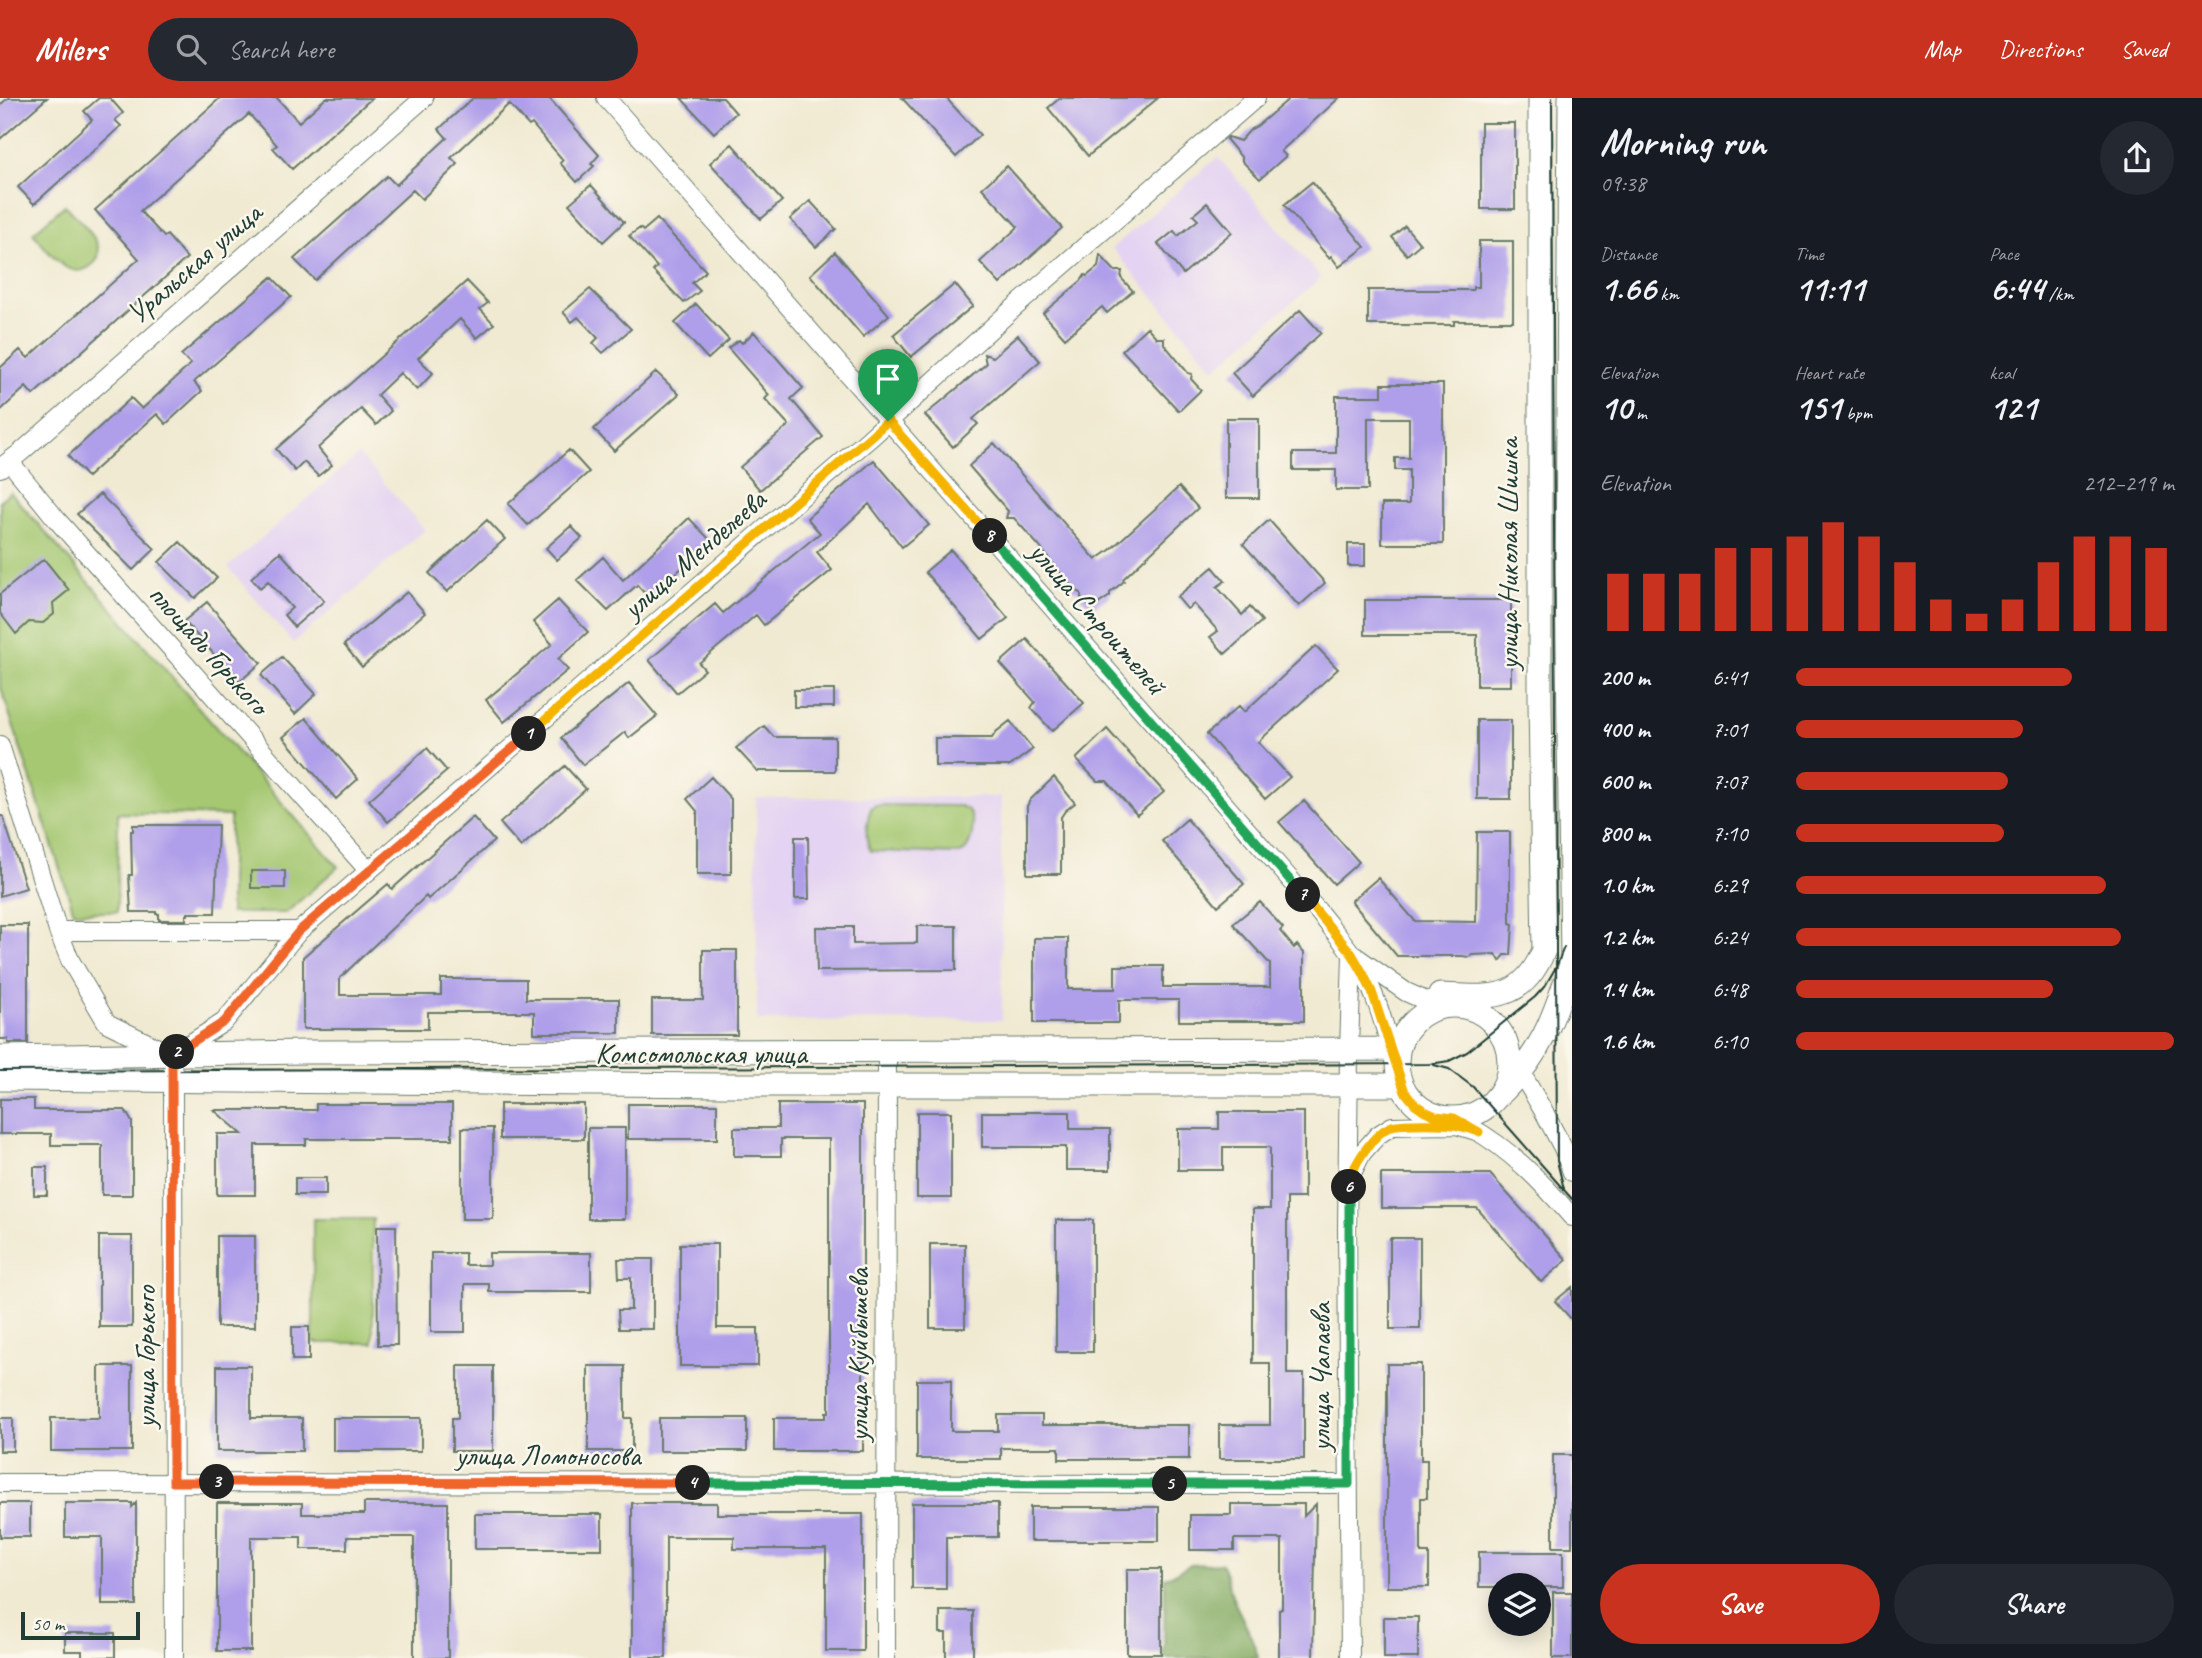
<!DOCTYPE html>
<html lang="en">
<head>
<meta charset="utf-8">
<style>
	:root { --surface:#171b24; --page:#242831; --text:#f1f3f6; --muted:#9ea1a6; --accent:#c8321e }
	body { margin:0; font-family:Caveat,sans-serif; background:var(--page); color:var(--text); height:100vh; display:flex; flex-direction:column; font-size:26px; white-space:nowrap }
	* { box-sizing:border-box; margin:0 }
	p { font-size:23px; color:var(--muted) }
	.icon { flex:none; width:38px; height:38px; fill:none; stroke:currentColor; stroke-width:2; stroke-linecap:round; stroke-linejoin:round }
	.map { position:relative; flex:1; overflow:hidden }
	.panel { display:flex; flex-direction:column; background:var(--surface); width:630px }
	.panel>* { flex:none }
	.fabs { position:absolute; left:1488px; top:1475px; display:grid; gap:14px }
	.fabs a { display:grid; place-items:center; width:63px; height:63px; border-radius:50%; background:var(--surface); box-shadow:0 4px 18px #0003; font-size:35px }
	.scale { position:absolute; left:21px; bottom:18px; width:119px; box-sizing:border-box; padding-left:7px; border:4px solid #1f3d34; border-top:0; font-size:19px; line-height:24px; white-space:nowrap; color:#1f3d34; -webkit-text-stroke:5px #fbf7ec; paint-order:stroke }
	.pin { position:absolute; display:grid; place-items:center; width:60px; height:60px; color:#fff; margin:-72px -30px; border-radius:50% 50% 50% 0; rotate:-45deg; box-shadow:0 0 7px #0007 }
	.pin .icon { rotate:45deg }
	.km { position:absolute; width:35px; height:35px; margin:-18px; border-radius:50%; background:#222; color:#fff; font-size:19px; line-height:35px; text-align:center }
	.round { display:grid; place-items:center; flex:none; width:74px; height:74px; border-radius:37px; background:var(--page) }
	.summary { display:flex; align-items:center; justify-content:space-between; height:119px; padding:0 28px }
	h1 { font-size:38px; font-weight:800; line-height:52px }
	.stats { display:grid; grid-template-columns:repeat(3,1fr); gap:10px; height:119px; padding:7px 28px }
	.stats div { display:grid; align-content:center }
	.stats b { font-size:35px; font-weight:800 }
	.stats small { font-size:19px; font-weight:400 }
	.stats p { font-size:19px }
	.chart { height:196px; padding:14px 28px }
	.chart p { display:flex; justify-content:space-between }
	.chart svg { width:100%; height:126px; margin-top:7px; stroke:var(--accent); stroke-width:6 }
	.button { display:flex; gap:14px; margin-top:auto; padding:14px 28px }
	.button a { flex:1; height:80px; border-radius:42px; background:var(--accent); color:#fff; font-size:28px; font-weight:800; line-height:80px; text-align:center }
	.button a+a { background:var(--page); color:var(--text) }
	ul { padding:0 28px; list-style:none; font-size:23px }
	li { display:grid; grid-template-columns:112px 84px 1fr; align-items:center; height:52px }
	li i { height:18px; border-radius:9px; background:var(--accent) }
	header { display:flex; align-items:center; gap:42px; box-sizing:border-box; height:98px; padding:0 35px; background:var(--accent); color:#fff }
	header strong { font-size:33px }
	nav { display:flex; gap:38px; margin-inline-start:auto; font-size:24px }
	.search { width:490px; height:63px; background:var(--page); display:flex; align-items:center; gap:18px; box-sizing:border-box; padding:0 24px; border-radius:38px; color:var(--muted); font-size:26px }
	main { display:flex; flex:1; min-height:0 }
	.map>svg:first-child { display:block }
	.built { fill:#e4d3f2 }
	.green { fill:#a6c872; stroke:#628253; stroke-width:2 }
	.forest { fill:#84ac64; stroke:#52744c; stroke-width:2 }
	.building { fill:#af9eea }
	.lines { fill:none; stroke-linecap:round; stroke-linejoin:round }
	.minor-casing { stroke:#687a6b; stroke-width:20 }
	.major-casing { stroke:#687a6b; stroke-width:25 }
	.minor { stroke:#fff; stroke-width:18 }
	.major { stroke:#fff; stroke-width:23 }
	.tram { stroke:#1f3d34; stroke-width:2 }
	.split-1-casing { stroke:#fff; stroke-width:14 }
	.split-2-casing { stroke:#fff; stroke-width:14 }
	.split-3-casing { stroke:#fff; stroke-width:14 }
	.split-4-casing { stroke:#fff; stroke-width:14 }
	.split-5-casing { stroke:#fff; stroke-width:14 }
	.split-6-casing { stroke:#fff; stroke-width:14 }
	.split-7-casing { stroke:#fff; stroke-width:14 }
	.split-8-casing { stroke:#fff; stroke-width:14 }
	.split-9-casing { stroke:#fff; stroke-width:14 }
	.split-1 { stroke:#f5b400; stroke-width:9 }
	.split-2 { stroke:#f0652b; stroke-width:9 }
	.split-3 { stroke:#f0652b; stroke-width:9 }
	.split-4 { stroke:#f0652b; stroke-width:9 }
	.split-5 { stroke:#22a559; stroke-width:9 }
	.split-6 { stroke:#22a559; stroke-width:9 }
	.split-7 { stroke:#f5b400; stroke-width:9 }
	.split-8 { stroke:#22a559; stroke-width:9 }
	.split-9 { stroke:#f5b400; stroke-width:9 }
	.labels { text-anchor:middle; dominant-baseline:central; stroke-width:5; stroke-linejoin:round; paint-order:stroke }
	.street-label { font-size:30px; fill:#1f3d34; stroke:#fbf7ec }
</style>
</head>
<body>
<header>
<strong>Milers</strong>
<div class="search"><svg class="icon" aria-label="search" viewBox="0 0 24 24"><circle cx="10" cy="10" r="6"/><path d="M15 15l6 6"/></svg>Search here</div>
<nav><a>Map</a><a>Directions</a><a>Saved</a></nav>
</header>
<main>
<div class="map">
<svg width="1572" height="1560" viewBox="0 0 1572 1560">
	<rect width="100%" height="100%" fill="#fbf7ec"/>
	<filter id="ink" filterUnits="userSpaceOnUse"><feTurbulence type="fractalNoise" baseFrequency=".0143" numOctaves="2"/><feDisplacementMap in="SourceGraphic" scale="14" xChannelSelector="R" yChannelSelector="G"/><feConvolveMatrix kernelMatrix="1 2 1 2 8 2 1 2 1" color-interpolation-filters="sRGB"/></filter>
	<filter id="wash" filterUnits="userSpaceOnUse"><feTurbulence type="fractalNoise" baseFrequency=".00686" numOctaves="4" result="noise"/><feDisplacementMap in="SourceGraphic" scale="28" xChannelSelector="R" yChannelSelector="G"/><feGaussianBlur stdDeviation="1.57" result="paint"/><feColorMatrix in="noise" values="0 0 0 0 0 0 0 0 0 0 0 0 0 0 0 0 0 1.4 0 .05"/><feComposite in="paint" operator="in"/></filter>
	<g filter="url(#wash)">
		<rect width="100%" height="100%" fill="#f0ead2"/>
		<path class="built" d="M1218,59l103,121 -107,91 -102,-121z
			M359,356l66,76 -132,113 -65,-76z
			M1001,699l1,223 -245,1 -1,-223z"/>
		<path class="green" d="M65,107c9,10 28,27 32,39 3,6 2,16 -4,20 -24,22 -47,-16 -60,-31z
			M10,394l328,375 -52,46h-56v-97l-112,-3 -1,99h-43l-74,-227v-184z
			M876,707l84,1c4,2 7,2 9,6 7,12 3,38 -10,42l-88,-3c-7,-11 -5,-32 1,-44z
			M313,1121h60v124h-60z"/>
		<path class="forest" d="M1221,1465c7,12 8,25 13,38 8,18 20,37 24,57h-94l1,-80 25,-13z"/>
		<g id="blocks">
			<path class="building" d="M8,0h39l-47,41v-34z
				M99,0h11l13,15 -8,7 6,6 -87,78 -16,-17 74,-67 -8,-9z
				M220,0h57l22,24 27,-24h46l-80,71 -19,-21 4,-3 -28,-31 -109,97 24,26 3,-2 20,23 -154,137 -7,-8 -26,24v-43l20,-18 8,8 111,-99 -44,-49z
				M473,0h76l50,57 -8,9 3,2 -17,16 -17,-19 3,-3 -31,-36 -3,2 -20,-22 -58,54 7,6 -36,35 -9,-9 -98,90 -21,-21 93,-83 9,9 51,-47 -8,-9z
				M681,0h42l13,15 -22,20z
				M902,0h44l34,37 -24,22z
				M1060,0h98l-70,58 -40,-48z
				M1290,0h49l-58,53 5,5 -26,23 -18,-18v-3l-16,-19 2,-2 12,4 11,-12 6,-3z
				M1481,25h34v86h-34z
				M732,46l50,57 -21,18 -51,-56z
				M1007,68l55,62 -62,56 -20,-22 38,-35 -36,-39z
				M1312,84l53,65 -26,20 -8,-11 -2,2 -45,-53z
				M591,87l33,37 -21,20 -34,-38z
				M810,103l26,28 -20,18 -26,-28z
				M1207,105l25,29 -49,42 -25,-30 16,-13 4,5 20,-16 -5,-5z
				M657,121l49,52 -14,12 8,8 -16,12 -31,-32 4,-4 -28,-31 11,-8 3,3z
				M1405,128l15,18 -13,11 -15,-18z
				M1479,143h34v80h-59v4h-86v-35h105v-3h6z
				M835,154l54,63 -26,22 -53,-62z
				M1100,157l15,16h7l-1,7 12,13 -26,22 -5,-6 -37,31 -22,-25 38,-32 4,-6 2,1 11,-9z
				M272,179l19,20 -97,85 8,9 -36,33 -9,-10 -70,63 -19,-21 63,-58 11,11 49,-45 -10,-9z
				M467,183l21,22 -8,6 14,15 -17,14 -17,-19 -42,39 15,15 -16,17 -17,-17 -23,22 14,16 -15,14 -15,-16 -43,39 14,17 -14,11 -14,-14 -9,9 -19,-22z
				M955,186l18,22 -62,51 -18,-22z
				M590,191l41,40 -28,24 -10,-10 5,-5 -20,-21 -6,5 -9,-10z
				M696,206l33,36 -21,19 -33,-36z
				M1300,212l21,23 -68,63 -21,-23z
				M1147,229l10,11h7v6l24,29 4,1 -1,5 10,11 -22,21 -57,-61z
				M754,234l49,56 -12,11 32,38 -63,53 -20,-23 49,-42 -24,-26 4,-4 -41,-47 11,-8 3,3z
				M1018,237l22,26 -67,58 5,5 -25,23 -28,-32 61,-51 -2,-10 9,3z
				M656,274l23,22 -65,57 -20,-22z
				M1382,286h61v160h-61v-40h27v-34h-14v-12h14v-40h-41v72h-32v-20h-43v-17h43v-57h46z
				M1226,320h33v80h-33z
				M994,345l102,117 14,-10 69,-63 19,21 -75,71 1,2 -14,12v3l-18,12 -11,-10v-5l-7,-3 -35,-44 -25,-28h-8l2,-7 -39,-45z
				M569,352l20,22 -61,53 -20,-21z
				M874,362l55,65 -27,22 -33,-43 -52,48 15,18 -68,55 -8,-10 -57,48 6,7 -28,23 -28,-33 66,-56 8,9 97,-80 -13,-15z
				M100,396l55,55 -22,21 -56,-56z
				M689,420l22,23 -62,57 -12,-13 -29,26 -31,-31 26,-23 20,23z
				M487,422l18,19 -58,53 -18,-19z
				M1269,422l56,63 -26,23 -56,-62z
				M571,428l11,12 -25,22 -11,-12z
				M180,444l37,36 -22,20 -36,-36z
				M1348,446h17v22h-17z
				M951,452l57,68 -26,21 -57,-67z
				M280,454l44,49 -30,26 -10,-12 8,-7 -24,-27 -8,7 -9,-10z
				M44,461l25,31 -16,13 1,11 -11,9 -14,-1 -13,12 -16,-21v-19z
				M1213,469l12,14 -8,6 25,28 8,-8 12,14 -37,33 -15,-17 8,-6 -24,-27 -7,5 -10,-12z
				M407,494l18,21 -63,54 -18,-22z
				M558,502l30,32 -30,27 10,11 -64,52 -18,-22 66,-56 -19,-22z
				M1365,502h146v86h-34v-51h-112z
				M207,504l54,61 -22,19 -55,-61z
				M1027,541l57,64 -32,28 -21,-23 4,-6 -35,-39z
				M1316,548l22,23 -80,73 32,35 -25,22 -58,-65 32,-28 5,6z
				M282,559l34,37 -21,20 -34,-39z
				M629,585l28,33 -28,22 -4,-6 -42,33 -22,-27z
				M794,592h40v17h-40z
				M306,620l52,61 -22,20 -53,-62z
				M1477,622h34v79h-34z
				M1010,623l23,28 -23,17h-75v-28h57l4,-6z
				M764,628l10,11h61v34h-78l-21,-23z
				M1107,631l57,63 -27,23 -30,-34h-10l-21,-22z
				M427,650l20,23 -59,51 -19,-22z
				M565,668l21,23 -65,58 -21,-24z
				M711,679l20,22v75h-34v-63l-10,-12z
				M1054,679l21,26 -10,8 -4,6v57h-34v-68l3,-6z
				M1304,703l55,61 -25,22 -55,-62z
				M0,718h3l23,72 -26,8z
				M473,719l21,24 -66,58 -2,-3 -86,82v17h101v-16h85v20h93v34h-85v-21h-106v17h-125v-72l85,-73 4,5z
				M1187,721l57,65 -26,22 -56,-65z
				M133,727h85l-3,88h-27v2h-2v5h-27v-6h-3v-2h-25l-2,-37h3l-1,-44h2z
				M1477,734h33v91l3,1 -2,31h-6l-5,6 -4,-7 -24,1 -3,2 -7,-1h-65l-46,-55 27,-23 37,43 61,1z
				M795,739h13l1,62h-14z
				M251,773h34v17h-34z
				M1260,804l23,26 -3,3 14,17 3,-3 7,8v68h-125v-21h-60v23h-85v-85h34v51h47v-23h48v21h107v-23l-37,-40z
				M0,827h28v118h-20v-4h-8z
				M917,828h39v44l-139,1 -1,-44h37v17l64,-1z
				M703,852h34v85h-85v-35h51z
				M0,1001h34v11h91l7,12v73h-30v-50h-51v-11h-51z
				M316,1006h136v35h-146v6h-51v50h-38v-61h25l-28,-24h102z
				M500,1006h84v35h-84z
				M628,1006h89v35h-89z
				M778,1006h85v347h-89v-33h52v-6h3v-273h-48v17h-47v-28h44z
				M917,1014h34v86h-34z
				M982,1014h88v17h40v41h-44v-23h-84z
				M1219,1014h85v86h-17v176h17v85h-85v-34h51v-62h-17v-154h17v-62h-47v23h-45v-41h41z
				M462,1030h31v91h-31z
				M588,1030h37v91h-37z
				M34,1069h13v28h-13z
				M1381,1076h109l77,86 -26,22 -64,-74h-96z
				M295,1080h31v17h-31z
				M1056,1122h37v132h-37z
				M377,1128h19l1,119h-19z
				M99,1138h33v91h-33z
				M217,1138h38v91h-38z
				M1390,1140h30v91h-30z
				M680,1146h37v84h41v38h-78z
				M930,1146h35v84h-35z
				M431,1155h34v12h24v-12h102v39h-102v-8h-24v48h-34z
				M618,1161h35v70h-34l-1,-19h13v-32h-12z
				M1572,1189v33l-17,-19z
				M292,1229h17v33h-17z
				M1387,1266h34v96h6v38h-6v55h8v34h-42z
				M99,1268h33v85h-81v-33h48z
				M217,1268h34v52h51v33h-85z
				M458,1268h35v85h-41v-33h6z
				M588,1268h37v52h7v33h-44z
				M917,1282h34v51h47v-16h44v10h147v34h-130v-11h-58v11h-84z
				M0,1320h13v33h-13z
				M333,1320h88v33h-88z
				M659,1320h88v33h-88z
				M1553,1357h19v92h-19z
				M0,1405h30v34h-30z
				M65,1405h67v4l4,-4v102h-34v-68h-37z
				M217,1405h85v11h62v-11h84v155h-34v-121h-67v12h-46v-12h-50v114h-34z
				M632,1405h85v11h146v137h-37v-102h-92v-12h-68v121h-34z
				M912,1405h86v34h-52v52h-34z
				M1231,1406h73v12l12,-12 -3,154h-34v-49h3v-70h-48v11h-44v-35h41z
				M1030,1409h129v34h-129z
				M475,1416h127v35h-127z
				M1479,1454h84v35h-84z
				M1127,1471h34v85h-34z
				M1553,1494h19v66h-19z
				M940,1513h33v47h-27v-25h-6z
				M1384,1519h34v41h-34z
				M65,1535h50v24l-33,1v-7h-17z"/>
		</g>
	</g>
	<g filter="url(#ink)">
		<use href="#blocks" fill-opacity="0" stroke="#687a6b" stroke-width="2"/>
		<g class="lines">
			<defs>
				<path id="minor" d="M606,0l712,813c11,14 23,28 34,43 25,35 35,81 46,121
					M10,364l47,58 312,351
					M0,370l20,-15 404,-355
					M0,647l58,186 12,29 37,63 61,30
					M58,833h241
					M1355,858l51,36 18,8 25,6
					M1509,954l35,60 19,36 9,24
					M172,957l52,-33 75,-91 570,-492 138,-125 249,-216
					M173,972l1,588
					M1470,1029c40,22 72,55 102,90
					M1350,1079l12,-24 16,-18 14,-9 64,-1 23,7
					M0,1385l1349,1
					M886,1560l1,-607
					M1350,1560l-3,-429 2,-179 3,-95"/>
				<path id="major" d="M1440,897c51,2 82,8 104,-45l-4,-248v-604
					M1397 964a56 56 0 1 1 112 0a56 56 0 1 1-112 0Z
					M0,959l305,-5 1093,-3
					M0,981l726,6h675
					M1497,999c43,-39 58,-81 75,-136l-5,-389 3,-474"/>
			</defs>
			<use href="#minor" class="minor-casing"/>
			<use href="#major" class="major-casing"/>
			<use href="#minor" class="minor"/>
			<use href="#major" class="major"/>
			<path class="tram" d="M1552,0l5,1063 7,28
				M1434,967l15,4 24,18 99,112
				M0,973l1430,-7 19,-3 18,-9 68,-55 10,-11 11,-19 8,-20"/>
		</g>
	</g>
	<g class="lines" filter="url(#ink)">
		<defs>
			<path id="split-1" d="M529,636l359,-313"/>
			<path id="split-2" d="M177,954l47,-30 75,-91 230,-197"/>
			<path id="split-3" d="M177,954l-5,3 1,427h44"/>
			<path id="split-4" d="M217,1384l476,1"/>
			<path id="split-5" d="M693,1385l477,1"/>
			<path id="split-6" d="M1170,1386h179v-297"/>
			<path id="split-7" d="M1303,797l49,59 11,19 9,19 33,100 10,12 10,7 11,5 18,2 25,14c-7,-2 -14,-5 -21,-6 -11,-3 -56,-3 -66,0 -19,7 -42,42 -43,61"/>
			<path id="split-8" d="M990,438l313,359"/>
			<path id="split-9" d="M888,323l102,115"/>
		</defs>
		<use href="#split-1" class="split-1-casing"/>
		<use href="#split-2" class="split-2-casing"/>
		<use href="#split-3" class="split-3-casing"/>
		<use href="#split-4" class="split-4-casing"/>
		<use href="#split-5" class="split-5-casing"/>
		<use href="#split-6" class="split-6-casing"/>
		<use href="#split-7" class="split-7-casing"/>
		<use href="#split-8" class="split-8-casing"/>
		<use href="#split-9" class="split-9-casing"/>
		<use href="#split-1" class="split-1"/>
		<use href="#split-2" class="split-2"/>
		<use href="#split-3" class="split-3"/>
		<use href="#split-4" class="split-4"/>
		<use href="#split-5" class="split-5"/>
		<use href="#split-6" class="split-6"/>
		<use href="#split-7" class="split-7"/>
		<use href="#split-8" class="split-8"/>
		<use href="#split-9" class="split-9"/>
	</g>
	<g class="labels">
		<g class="street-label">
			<text transform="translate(194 165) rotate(-41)">Уральская улица</text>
			<text transform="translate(694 456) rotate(-41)">улица Менделеева</text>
			<text transform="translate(1508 456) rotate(-90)">улица Николая Шишка</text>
			<text transform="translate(1098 520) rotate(49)">улица Строителей</text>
			<text transform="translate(209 551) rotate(48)">площадь Горького</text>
			<text x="701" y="955">Комсомольская улица</text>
			<text transform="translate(858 1257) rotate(-90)">улица Куйбышева</text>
			<text transform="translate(145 1259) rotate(-90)">улица Горького</text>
			<text transform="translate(1320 1279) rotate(-90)">улица Чапаева</text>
			<text x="548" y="1357">улица Ломоносова</text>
		</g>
	</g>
</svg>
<div class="fabs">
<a><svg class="icon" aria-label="layers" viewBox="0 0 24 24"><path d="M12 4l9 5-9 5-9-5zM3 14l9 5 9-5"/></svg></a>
</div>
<div class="scale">50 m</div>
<div class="pin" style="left:888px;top:323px;background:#1e9e55"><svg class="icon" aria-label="arrive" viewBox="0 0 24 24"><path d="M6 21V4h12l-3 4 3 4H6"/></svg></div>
<b class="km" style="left:529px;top:636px">1</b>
<b class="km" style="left:177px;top:954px">2</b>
<b class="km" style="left:217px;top:1384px">3</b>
<b class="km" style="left:693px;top:1385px">4</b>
<b class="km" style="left:1170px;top:1386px">5</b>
<b class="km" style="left:1349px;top:1089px">6</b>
<b class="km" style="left:1303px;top:797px">7</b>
<b class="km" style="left:990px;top:438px">8</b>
</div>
<section class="panel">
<div class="summary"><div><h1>Morning run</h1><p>09:38</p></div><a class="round"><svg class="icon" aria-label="share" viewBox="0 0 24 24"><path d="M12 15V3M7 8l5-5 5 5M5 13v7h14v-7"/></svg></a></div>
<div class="stats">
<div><p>Distance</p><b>1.66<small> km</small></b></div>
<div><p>Time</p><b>11:11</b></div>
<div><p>Pace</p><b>6:44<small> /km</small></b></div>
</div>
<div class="stats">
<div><p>Elevation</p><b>10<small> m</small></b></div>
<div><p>Heart rate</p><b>151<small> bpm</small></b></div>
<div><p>kcal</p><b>121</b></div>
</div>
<div class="chart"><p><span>Elevation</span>212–219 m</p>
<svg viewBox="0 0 160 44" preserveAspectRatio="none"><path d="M5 44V24M15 44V24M25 44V24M35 44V15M45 44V15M55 44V11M65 44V6M75 44V11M85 44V20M95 44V33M105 44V38M115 44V33M125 44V20M135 44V11M145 44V11M155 44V15"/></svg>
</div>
<ul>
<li><b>200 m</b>6:41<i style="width:73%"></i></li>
<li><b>400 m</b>7:01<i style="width:60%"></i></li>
<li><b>600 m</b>7:07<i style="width:56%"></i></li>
<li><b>800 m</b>7:10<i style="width:55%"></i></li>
<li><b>1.0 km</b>6:29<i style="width:82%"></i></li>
<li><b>1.2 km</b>6:24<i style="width:86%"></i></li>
<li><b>1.4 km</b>6:48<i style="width:68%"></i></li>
<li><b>1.6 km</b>6:10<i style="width:100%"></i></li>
</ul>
<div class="button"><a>Save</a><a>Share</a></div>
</section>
</main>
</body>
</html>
